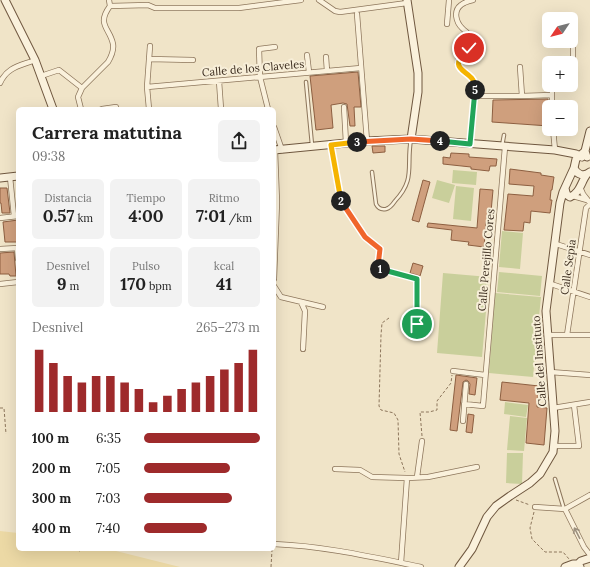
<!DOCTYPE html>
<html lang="es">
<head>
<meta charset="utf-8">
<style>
	:root { --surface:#fff; --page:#f2f2f2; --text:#222; --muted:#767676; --accent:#9e2a2b }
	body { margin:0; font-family:Lora,serif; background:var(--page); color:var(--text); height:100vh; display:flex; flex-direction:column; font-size:15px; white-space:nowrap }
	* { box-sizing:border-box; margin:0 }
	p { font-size:13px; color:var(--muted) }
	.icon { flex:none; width:22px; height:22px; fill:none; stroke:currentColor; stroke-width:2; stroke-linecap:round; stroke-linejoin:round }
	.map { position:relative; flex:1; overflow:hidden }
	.side { position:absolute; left:16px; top:107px; width:260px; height:444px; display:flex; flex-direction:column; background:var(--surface); border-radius:6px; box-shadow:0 4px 16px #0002 }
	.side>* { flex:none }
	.needle { width:26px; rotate:235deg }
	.buttons { position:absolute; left:542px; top:12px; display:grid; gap:8px }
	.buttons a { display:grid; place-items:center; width:36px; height:36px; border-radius:6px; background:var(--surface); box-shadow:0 4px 16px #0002; font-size:20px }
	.pin { position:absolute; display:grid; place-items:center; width:34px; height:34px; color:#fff; margin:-17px; border:2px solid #fff; border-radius:50%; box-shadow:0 1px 4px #0007 }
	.km { position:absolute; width:20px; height:20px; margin:-10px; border-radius:50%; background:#222; color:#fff; font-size:11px; line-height:20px; text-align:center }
	.round { display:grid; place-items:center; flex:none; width:42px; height:42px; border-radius:6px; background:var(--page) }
	.summary { display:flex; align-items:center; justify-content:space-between; height:68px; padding:0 16px }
	h1 { font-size:18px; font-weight:700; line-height:30px }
	.stats { display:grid; grid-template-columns:repeat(3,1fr); gap:6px; height:68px; padding:4px 16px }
	.stats div { display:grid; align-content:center; border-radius:6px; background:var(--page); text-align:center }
	.stats b { font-size:17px; font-weight:700 }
	.stats small { font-size:11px; font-weight:400 }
	.stats p { font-size:11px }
	.chart { height:112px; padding:8px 16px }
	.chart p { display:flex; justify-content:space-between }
	.chart svg { width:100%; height:72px; margin-top:4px; stroke:var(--accent); stroke-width:6 }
	ul { padding:0 16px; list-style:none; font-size:13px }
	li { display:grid; grid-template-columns:64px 48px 1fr; align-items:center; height:30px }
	li i { height:10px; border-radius:5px; background:var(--accent) }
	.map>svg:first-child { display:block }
	.green { fill:#c9cf9b }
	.sand { fill:#ecd9a5 }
	.building { fill:#cf9f7d; stroke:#8d5f41 }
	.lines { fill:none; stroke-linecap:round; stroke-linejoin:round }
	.lane-casing { stroke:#8d765c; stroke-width:4.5 }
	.street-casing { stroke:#8d765c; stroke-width:6 }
	.secondary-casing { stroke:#6f573f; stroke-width:9 }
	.path { stroke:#8d765c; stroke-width:1; stroke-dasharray:3 2; stroke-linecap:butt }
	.lane { stroke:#faf1dc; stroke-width:2.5 }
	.street { stroke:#faf1dc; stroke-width:4.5 }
	.secondary { stroke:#faf1dc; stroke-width:7 }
	.oneway { stroke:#9c907e }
	.split-1-casing { stroke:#fff; stroke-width:8 }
	.split-2-casing { stroke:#fff; stroke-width:8 }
	.split-3-casing { stroke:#fff; stroke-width:8 }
	.split-4-casing { stroke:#fff; stroke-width:8 }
	.split-5-casing { stroke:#fff; stroke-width:8 }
	.split-6-casing { stroke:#fff; stroke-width:8 }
	.split-1 { stroke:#22a559; stroke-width:5 }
	.split-2 { stroke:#f0652b; stroke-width:5 }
	.split-3 { stroke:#f5b400; stroke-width:5 }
	.split-4 { stroke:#f0652b; stroke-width:5 }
	.split-5 { stroke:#22a559; stroke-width:5 }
	.split-6 { stroke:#f5b400; stroke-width:5 }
	.labels { text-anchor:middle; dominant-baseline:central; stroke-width:4; stroke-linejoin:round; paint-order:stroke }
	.street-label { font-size:11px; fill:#3d2e20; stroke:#f7eed8 }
</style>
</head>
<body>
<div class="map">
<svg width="590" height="567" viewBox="0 0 590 567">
	<rect width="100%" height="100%" fill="#f0e4c8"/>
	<path class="green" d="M453,170l24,2 -1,13 -24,-2z
		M437,180l18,5 -6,18 -17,-5z
		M456,186l18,2 -3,33 -18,-2z
		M502,231l21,2 -3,36 -21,-2z
		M499,272l43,4 -2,20 -43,-4z
		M443,273l46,4 -7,80 -45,-4z
		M495,293l46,4 -8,80 -44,-4z
		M505,402l23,3 -2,12 -22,-3z
		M510,416l17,2 -3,33 -17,-1z
		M507,453h16l-1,31 -16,-1z"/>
	<path class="sand" d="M0,531l18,2v16h90l72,18h-180z"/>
	<path class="building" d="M358,72l3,35h-7l1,19h-5l-3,-22 -4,-1 -12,2 2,23 -17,2 -6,-54z
		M548,99l1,27 -57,-4 1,-22z
		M372,146h13v6l-12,1z
		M451,153l18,1v3l28,2 -1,7h-6l-1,5 -18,-2v-2l-28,-3v-7l7,1z
		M510,169l31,4v2l13,2 -2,13h-1l-1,10h2l-2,13 -19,-2 -1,12 -6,-1 -1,9 -19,-1 4,-36 25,2 1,-10 -25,-2z
		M423,180l7,2 -11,40 -7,-2z
		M0,188h7l3,25h-8l-1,-10h-1z
		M480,189l13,1 -3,33 -4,-1 -2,25 -16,-2 1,-3 -18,-2 1,-10 -25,-3 1,-4 49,5z
		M18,220v22h-13l-2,-20z
		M14,252l2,24h-6l-1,-2h-9v-21z
		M413,263l10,3 -3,10 -10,-3z
		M456,375l21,3 -2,17 -6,-1 1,-10 -2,-3 -2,-1 -3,2 -6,49 -7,-1z
		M502,382l37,4 -2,21 10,1 -3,37 -18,-2 3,-40 -29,-3z
		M468,414l6,1 -2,18 -6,-1z"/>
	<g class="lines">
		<defs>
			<path id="lane" d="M306,82l6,63
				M502,146l2,-11
				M372,172l4,32c2,4 5,6 10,5 4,-1 7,-5 9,-8 21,-22 11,-35 16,-62
				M555,479l9,30"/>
			<path id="street" d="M319,0l16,11 5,1 67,-9
				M110,6l38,-1 7,3h84l62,-8
				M357,14l10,127
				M447,24l2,-24
				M307,55l2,17
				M326,57l1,14
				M149,59l44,1
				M571,66h2v-22
				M520,67l2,29
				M41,76l18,-6 23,18
				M219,81l2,28
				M0,83c7,-16 20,-17 35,-23
				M147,87l214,-19
				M475,96h47l29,-1
				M344,107l2,36
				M552,107v-22
				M81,109l-3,-12 4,-9 26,-26c3,-5 6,-12 5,-18 -3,-16 -17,-19 -3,-38l-1,-6
				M102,109l14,-2
				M149,109l-2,-22 3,-41
				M268,109l-8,-32 -1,-28 16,-2
				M274,127l8,23
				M553,129l2,21
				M470,144l6,-59c-1,-3 -3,-6 -5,-8 -7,-7 -19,-10 -10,-22 4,-5 9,-9 12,-15 -3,-6 -6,-7 -11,-12 -6,-6 -9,-17 -1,-23 2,-2 8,-4 12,-5
				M331,145l9,54 25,38 15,12 -2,17 2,3 37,10v45
				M10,177l4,39
				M580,187l3,7 7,9
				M573,196l14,4
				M0,218l18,-2
				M556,244l34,11
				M17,248l1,11
				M0,249l18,-1
				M274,279l3,-77 -2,-52
				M0,284l18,-2
				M551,284l39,13
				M274,286l7,11 42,10
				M301,302l4,9 -2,38
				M547,335h43
				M567,335l19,-127 4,-4
				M453,371l32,4
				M550,372l40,3
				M464,404l19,2 22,-259
				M553,408l37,-6
				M463,421l3,-37
				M555,446h24l-5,-41
				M335,469l25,1 12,7 35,1 21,-1 49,-10
				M417,477l5,-36
				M535,507l30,2 25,-14
				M565,509l19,38 6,8
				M274,544c50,2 98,13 147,23
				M401,563l6,-85"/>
			<path id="secondary" d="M5,0l30,60 18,49
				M407,0l11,73v19l-7,47
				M274,150l93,-9 44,-2 144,11 21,4 6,3
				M585,151l-9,8 -2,9c3,7 10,9 16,4
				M587,157l-2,-6 5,-20
				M0,178l18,-2
				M565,188c1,5 1,7 5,9 10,-4 11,-15 17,-23
				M459,567l13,-18 15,-32 9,-11 14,-10 20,-13 10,-9 13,-22 2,-21 -9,-120 14,-108 3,-11 11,-24
				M565,567l8,-3h5
				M580,567l-2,-3 3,-3 9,-3"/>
		</defs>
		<use href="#lane" class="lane-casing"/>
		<use href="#street" class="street-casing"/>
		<use href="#secondary" class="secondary-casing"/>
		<path class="path" d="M389,318l-7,5 -1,12 -2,71 2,4 13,3 4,7 1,34 6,18
			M0,408h4l2,26
			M422,436l-2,-24h9l8,-2v-9l14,-18 1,-8
			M516,500l14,5
			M534,512l-4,16 2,11 13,13h18l6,7
			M74,549l6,2
			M271,567l1,-17"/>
		<use href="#lane" class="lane"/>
		<use href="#street" class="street"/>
		<use href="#secondary" class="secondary"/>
	</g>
	<defs><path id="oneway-shaft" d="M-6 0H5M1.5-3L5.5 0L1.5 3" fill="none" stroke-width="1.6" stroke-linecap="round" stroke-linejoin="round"/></defs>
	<use class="oneway" href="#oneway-shaft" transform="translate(577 533) rotate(-117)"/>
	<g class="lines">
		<defs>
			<path id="split-1" d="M380,269l37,10v45"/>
			<path id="split-2" d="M341,201l24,36 15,12 -2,17 2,3"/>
			<path id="split-3" d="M341,201l-10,-56 26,-3"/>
			<path id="split-4" d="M357,142l54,-3 29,2"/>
			<path id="split-5" d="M440,141l30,3 5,-54"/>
			<path id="split-6" d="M469,48c-28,26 9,20 6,42"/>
		</defs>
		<use href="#split-1" class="split-1-casing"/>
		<use href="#split-2" class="split-2-casing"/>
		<use href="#split-3" class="split-3-casing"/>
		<use href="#split-4" class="split-4-casing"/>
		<use href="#split-5" class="split-5-casing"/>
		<use href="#split-6" class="split-6-casing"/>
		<use href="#split-1" class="split-1"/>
		<use href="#split-2" class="split-2"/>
		<use href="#split-3" class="split-3"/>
		<use href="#split-4" class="split-4"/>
		<use href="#split-5" class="split-5"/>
		<use href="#split-6" class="split-6"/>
	</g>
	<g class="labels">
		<g class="street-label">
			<text transform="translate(253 68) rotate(-5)">Calle de los Claveles</text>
			<text transform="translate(486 260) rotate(-85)">Calle Perejillo Cores</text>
			<text transform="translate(568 267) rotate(-82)">Calle Sepia</text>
			<text transform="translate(539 361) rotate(-94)">Calle del Instituto</text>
		</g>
	</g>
</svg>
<div class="buttons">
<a><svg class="needle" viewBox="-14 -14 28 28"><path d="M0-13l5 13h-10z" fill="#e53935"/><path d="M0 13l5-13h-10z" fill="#767676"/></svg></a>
<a>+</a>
<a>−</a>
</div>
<div class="pin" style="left:417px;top:324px;background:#1e9e55"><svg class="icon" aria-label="arrive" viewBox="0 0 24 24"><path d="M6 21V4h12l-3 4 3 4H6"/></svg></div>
<div class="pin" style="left:469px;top:48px;background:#d93025"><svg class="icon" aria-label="check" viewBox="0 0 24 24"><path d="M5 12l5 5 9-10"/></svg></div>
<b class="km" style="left:380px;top:269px">1</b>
<b class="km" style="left:341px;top:201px">2</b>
<b class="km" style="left:357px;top:142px">3</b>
<b class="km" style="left:440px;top:141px">4</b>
<b class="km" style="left:475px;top:90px">5</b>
<section class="side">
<div class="summary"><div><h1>Carrera matutina</h1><p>09:38</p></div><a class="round"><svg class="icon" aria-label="share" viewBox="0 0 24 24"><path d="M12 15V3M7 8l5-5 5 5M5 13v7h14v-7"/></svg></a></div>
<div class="stats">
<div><p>Distancia</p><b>0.57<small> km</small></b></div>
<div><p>Tiempo</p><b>4:00</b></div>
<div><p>Ritmo</p><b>7:01<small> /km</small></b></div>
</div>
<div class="stats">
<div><p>Desnivel</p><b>9<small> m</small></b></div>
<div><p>Pulso</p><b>170<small> bpm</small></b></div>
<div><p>kcal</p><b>41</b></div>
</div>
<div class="chart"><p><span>Desnivel</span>265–273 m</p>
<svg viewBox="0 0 160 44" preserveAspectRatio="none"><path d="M5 44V6M15 44V14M25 44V22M35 44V26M45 44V22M55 44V22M65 44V26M75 44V30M85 44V38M95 44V34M105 44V30M115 44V26M125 44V22M135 44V18M145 44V14M155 44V6"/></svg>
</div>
<ul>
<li><b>100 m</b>6:35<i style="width:100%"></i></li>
<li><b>200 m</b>7:05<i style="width:74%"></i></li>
<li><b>300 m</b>7:03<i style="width:76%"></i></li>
<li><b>400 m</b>7:40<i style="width:54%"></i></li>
</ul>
</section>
</div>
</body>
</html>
